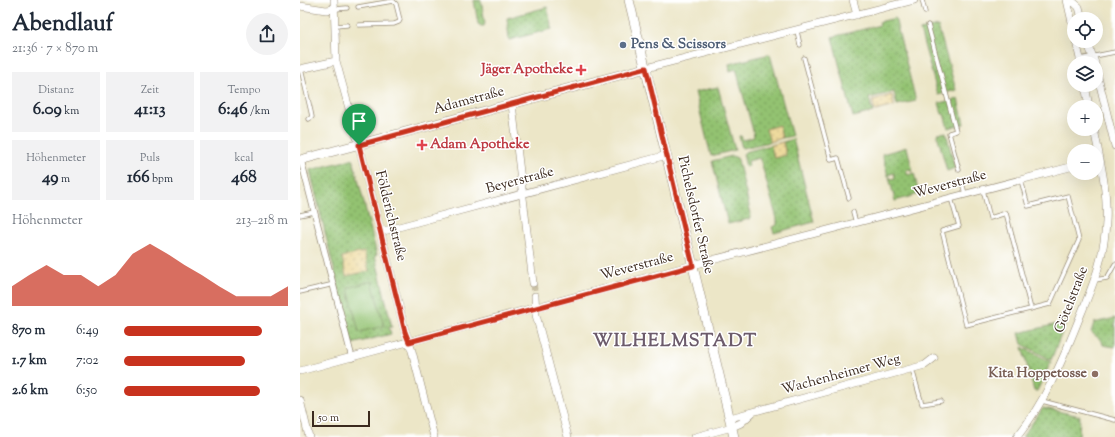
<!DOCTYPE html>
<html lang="de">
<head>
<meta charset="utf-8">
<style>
	:root { --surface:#fff; --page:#f2f2f3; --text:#1f2937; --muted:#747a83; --accent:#c8321e }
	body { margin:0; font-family:"Sorts Mill Goudy",serif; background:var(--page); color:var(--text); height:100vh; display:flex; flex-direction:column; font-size:15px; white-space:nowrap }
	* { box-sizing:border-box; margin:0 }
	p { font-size:13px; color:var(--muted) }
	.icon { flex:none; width:22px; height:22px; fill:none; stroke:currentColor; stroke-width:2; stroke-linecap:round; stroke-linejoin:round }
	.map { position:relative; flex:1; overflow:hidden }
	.drawer { display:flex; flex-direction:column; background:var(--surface); width:300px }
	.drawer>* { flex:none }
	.fabs { position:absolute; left:767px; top:12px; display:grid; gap:8px }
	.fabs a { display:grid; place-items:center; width:36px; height:36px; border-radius:50%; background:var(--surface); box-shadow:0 4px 16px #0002; font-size:20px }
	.scale { position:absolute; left:12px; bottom:10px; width:58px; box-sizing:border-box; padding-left:4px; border:2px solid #3b2a1e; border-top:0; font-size:11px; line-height:14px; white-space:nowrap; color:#3b2a1e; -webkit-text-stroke:3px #fff; paint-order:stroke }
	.pin { position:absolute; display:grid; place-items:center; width:34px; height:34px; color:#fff; margin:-41px -17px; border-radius:50% 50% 50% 0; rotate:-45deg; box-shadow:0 0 4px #0007 }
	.pin .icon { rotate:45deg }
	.round { display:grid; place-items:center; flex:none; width:42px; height:42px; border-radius:21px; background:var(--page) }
	.headline { display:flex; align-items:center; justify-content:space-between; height:68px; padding:0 12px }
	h1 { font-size:22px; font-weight:700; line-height:30px }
	.stats { display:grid; grid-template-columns:repeat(3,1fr); gap:6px; height:68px; padding:4px 12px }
	.stats div { display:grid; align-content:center; border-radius:0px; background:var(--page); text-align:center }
	.stats b { font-size:17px; font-weight:700 }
	.stats small { font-size:11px; font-weight:400 }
	.stats p { font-size:11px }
	.chart { height:112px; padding:8px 12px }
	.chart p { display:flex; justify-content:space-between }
	.chart svg { width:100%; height:72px; margin-top:4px; fill:var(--accent); opacity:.7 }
	ul { padding:0 12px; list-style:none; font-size:13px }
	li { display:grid; grid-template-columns:64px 48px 1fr; align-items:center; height:30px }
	li i { height:10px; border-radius:5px; background:var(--accent) }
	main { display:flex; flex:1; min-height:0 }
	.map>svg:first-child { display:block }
	.grass { fill:url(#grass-dots); stroke:#677648 }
	.sand { fill:url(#sand-dots); stroke:#94825e }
	.pitch { fill:#93c271; stroke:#677648 }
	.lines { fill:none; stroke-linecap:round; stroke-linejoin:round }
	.minor-tunnel { stroke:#c9c0a5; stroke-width:7; stroke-dasharray:7 3.5; stroke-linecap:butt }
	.service-casing { stroke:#948872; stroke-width:5 }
	.pedestrian-casing { stroke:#948872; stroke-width:7 }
	.minor-casing { stroke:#948872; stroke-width:8 }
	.tertiary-casing { stroke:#948872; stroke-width:10 }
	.service { stroke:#fff; stroke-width:3.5 }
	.pedestrian { stroke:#fff; stroke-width:5.5 }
	.minor { stroke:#fff; stroke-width:7 }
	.tertiary { stroke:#fff; stroke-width:9 }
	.route-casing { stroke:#fff; stroke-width:8 }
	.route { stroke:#c8321e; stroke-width:5 }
	.service-dot { fill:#5c6f8a; stroke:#fff; stroke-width:1.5 }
	.health-dot { fill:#e0444e; stroke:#fff; stroke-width:1.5 }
	.education-dot { fill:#8d6e63; stroke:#fff; stroke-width:1.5 }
	.labels { text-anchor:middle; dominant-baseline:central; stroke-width:3; stroke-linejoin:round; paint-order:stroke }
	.service-label { font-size:14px; font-weight:bold; fill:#4e5e75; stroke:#fff; text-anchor:start }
	.health-label { font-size:14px; font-weight:bold; fill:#be3a42; stroke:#fff; text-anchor:end }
	.street-label { font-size:14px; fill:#3b2a1e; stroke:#fff }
	.education-label { font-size:14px; font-weight:bold; fill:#785e54; stroke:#fff; text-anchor:end }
	.district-label { font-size:18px; font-weight:bold; letter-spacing:1px; fill:#6c5b6b; stroke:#fff }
</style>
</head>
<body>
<main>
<section class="drawer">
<div class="headline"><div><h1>Abendlauf</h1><p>21:36 · 7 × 870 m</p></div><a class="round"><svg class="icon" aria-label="share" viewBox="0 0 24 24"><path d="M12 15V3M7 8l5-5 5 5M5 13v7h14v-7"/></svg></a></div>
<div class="stats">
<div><p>Distanz</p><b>6.09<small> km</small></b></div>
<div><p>Zeit</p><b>41:13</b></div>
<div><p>Tempo</p><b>6:46<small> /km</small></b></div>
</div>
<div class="stats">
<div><p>Höhenmeter</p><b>49<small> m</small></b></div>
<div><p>Puls</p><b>166<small> bpm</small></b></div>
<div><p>kcal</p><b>468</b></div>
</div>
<div class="chart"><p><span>Höhenmeter</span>213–218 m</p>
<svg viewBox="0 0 160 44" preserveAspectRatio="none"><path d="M0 44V32L10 25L20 19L30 25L40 25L50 32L60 25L70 12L80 6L90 12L100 19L110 25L120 32L130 38L140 38L150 38L160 32V44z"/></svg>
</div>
<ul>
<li><b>870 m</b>6:49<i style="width:84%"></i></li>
<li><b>1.7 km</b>7:02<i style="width:74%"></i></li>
<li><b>2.6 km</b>6:50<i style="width:83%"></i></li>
</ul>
</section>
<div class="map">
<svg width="815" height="437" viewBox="0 0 815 437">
	<defs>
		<pattern id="grass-dots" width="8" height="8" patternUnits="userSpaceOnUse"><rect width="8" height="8" fill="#93c271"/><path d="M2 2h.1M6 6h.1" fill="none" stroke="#799e5c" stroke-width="1.8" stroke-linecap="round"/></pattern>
		<pattern id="sand-dots" width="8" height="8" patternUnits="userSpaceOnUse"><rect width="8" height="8" fill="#eeda9e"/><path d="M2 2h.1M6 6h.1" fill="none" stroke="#cdbb88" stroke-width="1.8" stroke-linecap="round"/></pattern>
	</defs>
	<rect width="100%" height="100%" fill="#fff"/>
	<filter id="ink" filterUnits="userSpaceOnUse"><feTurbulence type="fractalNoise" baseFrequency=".025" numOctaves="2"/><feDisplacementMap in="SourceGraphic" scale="8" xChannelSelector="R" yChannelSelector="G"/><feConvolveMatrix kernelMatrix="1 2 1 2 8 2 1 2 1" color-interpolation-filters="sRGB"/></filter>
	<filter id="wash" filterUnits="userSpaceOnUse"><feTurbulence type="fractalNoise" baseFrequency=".012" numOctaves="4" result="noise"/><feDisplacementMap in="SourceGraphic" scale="16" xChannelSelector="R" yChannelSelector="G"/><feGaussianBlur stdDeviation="0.9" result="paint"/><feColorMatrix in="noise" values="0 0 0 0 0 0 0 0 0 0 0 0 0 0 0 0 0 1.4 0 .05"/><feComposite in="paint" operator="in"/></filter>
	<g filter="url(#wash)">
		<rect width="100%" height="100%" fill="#ece6c7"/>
		<path class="grass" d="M174,0h7l4,23 -1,3h-3l-3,-2z
			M247,7l5,22 -43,11 -2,-22z
			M595,18l21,83 -19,4 -3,-13 -25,6 4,14 -20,5 -21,-80 48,-12 -1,-3z
			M638,26l18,64 -18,5 -18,-65z
			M470,54l22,82 -10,2 -3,-12 -12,3 3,13 -27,6h-1l-3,-12h2l2,4 11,-3 -1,-6 -14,-51 -1,-5 -2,-6 -6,2 -1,-7z
			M418,87l17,63 -24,6 -16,-64z
			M658,99l6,25 -16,4 -4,-14h-2l-3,-11z
			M646,132l9,36 -8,3 -10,-37z
			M493,139l21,83 -40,11 -2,-6 5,-2v-6l-16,-57 -2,-4 -11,3 1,5 -3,1 -3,-13 2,-2 26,-7 3,13 12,-3 -3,-13z
			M607,147l6,25h-1l-2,-3 -4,1 2,5 6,-2 5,21 -24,7 -6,-24h1l1,2 4,-1 -1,-5 -4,1v1l-2,1 -6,-22z
			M432,156l5,2 1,2 13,54 -2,5 -21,5 -16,-63z
			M53,159l24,96h-2l17,72h-3l2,7 -39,10 -42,-174z
			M815,318v29l-12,-2 -1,-4 -11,-9 3,-9z
			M766,322l-15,38 -29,-16 -3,-11z
			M722,347l29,15 -14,29h-3z
			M743,408l37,8 -1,21h-57z"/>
		<path class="sand" d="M592,95l2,11 -19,5 -3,-11z
			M479,125l3,13 -12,4 -4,-13z
			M483,142l3,13 -12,3 -3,-13z
			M64,252l5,19 -23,5 -4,-19z"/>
		<path class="pitch" d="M72,281l12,45 -25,6 -11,-44z"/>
	</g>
	<g filter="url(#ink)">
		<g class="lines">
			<path class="minor-tunnel" d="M233,283l2,13"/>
			<defs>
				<path id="service" d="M622,0l3,12
					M58,7l35,-6 3,3 4,16 -1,2 -5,2 -35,1
					M35,9l12,-1
					M628,25l28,106 -7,2 10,37
					M35,26l12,-1
					M497,31l3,14
					M504,58l27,102 7,-2 11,40
					M780,59l35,-7
					M1,69l10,43 1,5 -3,2
					M662,182l3,12
					M683,190l7,28 16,-5 25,96
					M651,198l8,28 -17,5 24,94 84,-21 29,-64 -11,-44 -40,10 -7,-26
					M553,212l3,11
					M0,215l14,-3
					M795,280l12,-2 8,-14
					M0,292l34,-8
					M612,369l10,35 19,-3
					M742,401l73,19"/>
				<path id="pedestrian" d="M1,160l51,198"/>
				<path id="minor" d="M34,0l2,61 23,84 46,186 7,20 22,86
					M553,0l4,15
					M767,0l7,31
					M771,0l8,7 3,12
					M0,6l26,4 9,-1
					M776,41l5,22
					M787,41l8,22
					M346,68l268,-68
					M0,69l36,-8
					M796,69l19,77
					M785,85l4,22
					M212,104l21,179
					M80,232l287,-77
					M235,296l1,19 32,122
					M0,371l393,-106 381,-99
					M0,400l9,37
					M430,418l195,-53 9,-7
					M395,437l37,-10 9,-4 11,-10
					M717,437c27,-34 44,-73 60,-113 14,-35 27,-62 29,-102 2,-31 -6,-62 -12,-93"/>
				<path id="tertiary" d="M329,0l105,437
					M0,160l346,-92"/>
			</defs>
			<use href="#service" class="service-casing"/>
			<use href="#pedestrian" class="pedestrian-casing"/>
			<use href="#minor" class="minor-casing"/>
			<use href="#tertiary" class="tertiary-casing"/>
			<use href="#service" class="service"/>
			<use href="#pedestrian" class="pedestrian"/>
			<use href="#minor" class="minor"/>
			<use href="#tertiary" class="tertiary"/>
		</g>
	</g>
	<g class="lines" filter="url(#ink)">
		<defs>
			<path id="route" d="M346,68l47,198 -284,76 -4,-10 -46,-187z"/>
		</defs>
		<use href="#route" class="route-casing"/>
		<use href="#route" class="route"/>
	</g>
	<circle class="service-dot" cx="323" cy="45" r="4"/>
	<g class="health-dot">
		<path d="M279 64h4v4h4v4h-4v4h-4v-4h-4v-4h4z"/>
		<path d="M120 139h4v4h4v4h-4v4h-4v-4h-4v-4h4z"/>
	</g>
	<circle class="education-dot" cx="795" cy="374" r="4"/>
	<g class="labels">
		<g class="service-label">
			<text x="331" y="45">Pens &amp; Scissors</text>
		</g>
		<g class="health-label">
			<text x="273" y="70">Jäger Apotheke</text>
			<text x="130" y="145" text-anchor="start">Adam Apotheke</text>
		</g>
		<g class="street-label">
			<text transform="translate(169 101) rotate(-15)">Adamstraße</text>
			<text transform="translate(220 181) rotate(-15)">Beyerstraße</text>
			<text transform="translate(650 185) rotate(-15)">Weverstraße</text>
			<text transform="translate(395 215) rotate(77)">Pichelsdorfer Straße</text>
			<text transform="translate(90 216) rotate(76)">Földerichstraße</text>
			<text transform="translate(337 267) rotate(-15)">Weverstraße</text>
			<text transform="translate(772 300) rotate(-69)">Götelstraße</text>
			<text transform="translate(541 375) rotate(-15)">Wachenheimer Weg</text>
		</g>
		<g class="education-label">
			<text x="787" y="374">Kita Hoppetosse</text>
		</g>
		<g class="district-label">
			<text x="375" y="342">WILHELMSTADT</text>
		</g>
	</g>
</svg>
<div class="fabs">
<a><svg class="icon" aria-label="locate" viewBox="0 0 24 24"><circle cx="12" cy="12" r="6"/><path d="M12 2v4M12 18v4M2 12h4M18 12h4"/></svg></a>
<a><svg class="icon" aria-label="layers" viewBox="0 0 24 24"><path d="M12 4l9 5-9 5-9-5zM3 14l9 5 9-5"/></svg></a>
<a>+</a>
<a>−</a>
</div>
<div class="scale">50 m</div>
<div class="pin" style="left:59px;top:145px;background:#1e9e55"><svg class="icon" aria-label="arrive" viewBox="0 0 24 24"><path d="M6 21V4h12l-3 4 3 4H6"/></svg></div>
</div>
</main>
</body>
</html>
